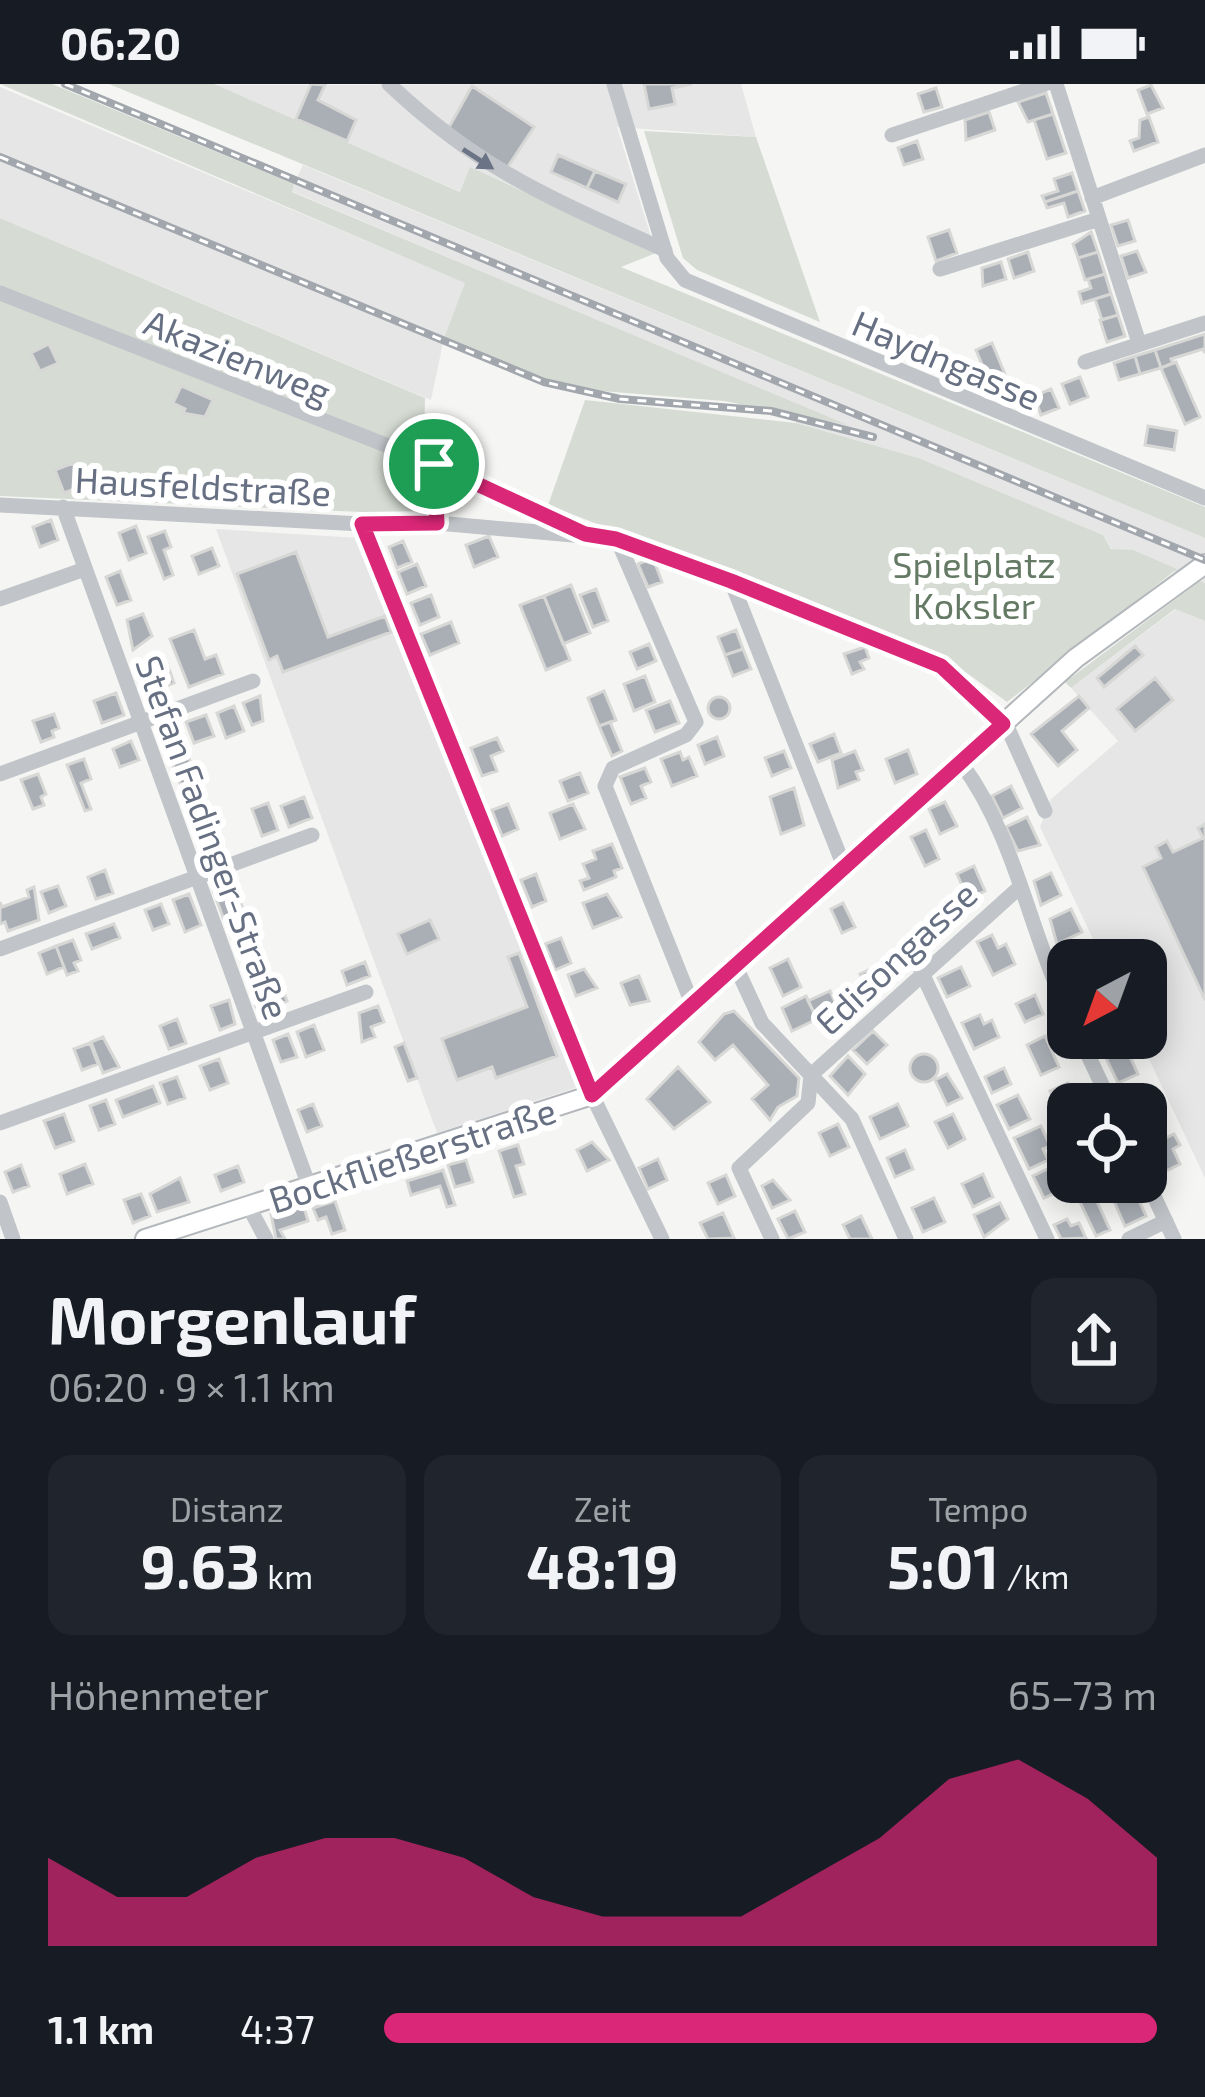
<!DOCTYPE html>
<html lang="de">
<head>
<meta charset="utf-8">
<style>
	:root { --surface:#171b24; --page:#20242c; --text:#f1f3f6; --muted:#9ea1a6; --accent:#db2777 }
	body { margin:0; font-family:"Exo 2",sans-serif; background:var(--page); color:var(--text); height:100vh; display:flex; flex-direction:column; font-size:45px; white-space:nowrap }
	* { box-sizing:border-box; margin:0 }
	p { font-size:39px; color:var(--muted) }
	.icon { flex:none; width:66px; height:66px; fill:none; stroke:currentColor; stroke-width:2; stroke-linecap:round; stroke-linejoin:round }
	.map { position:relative; height:1155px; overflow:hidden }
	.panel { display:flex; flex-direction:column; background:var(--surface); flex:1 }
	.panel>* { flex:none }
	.needle { width:78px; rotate:221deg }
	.tools { position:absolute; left:1047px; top:855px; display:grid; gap:24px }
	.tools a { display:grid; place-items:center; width:120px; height:120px; border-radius:24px; background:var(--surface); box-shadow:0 6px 30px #0003; font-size:60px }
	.pin { position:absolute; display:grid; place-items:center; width:102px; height:102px; color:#fff; margin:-51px; border:6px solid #fff; border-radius:50%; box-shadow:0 3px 12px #0007 }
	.round { display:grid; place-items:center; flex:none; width:126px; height:126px; border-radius:24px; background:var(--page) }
	.summary { display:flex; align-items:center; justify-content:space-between; height:204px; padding:0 48px }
	h1 { font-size:66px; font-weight:700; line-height:90px }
	.stats { display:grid; grid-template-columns:repeat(3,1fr); gap:18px; height:204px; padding:12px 48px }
	.stats div { display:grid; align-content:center; border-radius:24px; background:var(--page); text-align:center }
	.stats b { font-size:60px; font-weight:700 }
	.stats small { font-size:33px; font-weight:400 }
	.stats p { font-size:33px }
	.chart { height:336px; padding:24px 48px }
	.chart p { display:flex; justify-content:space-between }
	.chart svg { width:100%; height:216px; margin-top:12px; fill:var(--accent); opacity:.7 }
	ul { padding:0 48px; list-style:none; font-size:39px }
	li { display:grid; grid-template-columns:192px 144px 1fr; align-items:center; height:90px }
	li i { height:30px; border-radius:15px; background:var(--accent) }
	.status { display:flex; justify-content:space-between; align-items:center; height:84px; padding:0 60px; background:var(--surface); direction:ltr }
	.status svg { height:33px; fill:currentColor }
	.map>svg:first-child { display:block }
	.built { fill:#e6e6e6 }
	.green { fill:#d6dcd4 }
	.building { fill:#aaafb6; stroke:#d7d7d5; stroke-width:3 }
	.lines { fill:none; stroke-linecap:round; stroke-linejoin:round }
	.major-casing { stroke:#b4b7bc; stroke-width:22 }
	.minor { stroke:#c1c4c8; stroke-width:15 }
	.major { stroke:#fff; stroke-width:18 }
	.rail-casing { stroke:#a2a6ad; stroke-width:8 }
	.rail { stroke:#fff; stroke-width:3; stroke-dasharray:9; stroke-linecap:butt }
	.oneway { fill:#6b7486 }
	.route-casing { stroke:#fff; stroke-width:24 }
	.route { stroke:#db2777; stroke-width:15 }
	.labels { text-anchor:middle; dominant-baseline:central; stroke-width:12; stroke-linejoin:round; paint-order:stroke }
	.street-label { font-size:36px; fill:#667082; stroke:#fff }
	.park-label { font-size:36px; fill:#657a65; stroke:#fff }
</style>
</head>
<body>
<div class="status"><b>06:20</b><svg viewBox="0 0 49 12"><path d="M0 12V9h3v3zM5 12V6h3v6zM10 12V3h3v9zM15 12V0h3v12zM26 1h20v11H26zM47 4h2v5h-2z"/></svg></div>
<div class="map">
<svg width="1205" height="1155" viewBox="0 0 1205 1155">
	<rect width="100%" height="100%" fill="#f5f6f3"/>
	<path class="built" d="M741,0l15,53 -139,-10 39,126 -186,-85 -9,24 -247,-107z
		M0,3l466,196 -22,55 -13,62 -431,-182z
		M303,81l902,373v45l-94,-35 -8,-13 -184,-77 -123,-35 3,-10 38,8 -546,-230z
		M216,445l143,9 222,548 -144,47z
		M1176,525l29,12v557l-66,-140h7v-78h-43l-63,-133 10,-27 68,-59 -47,-53z"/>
	<path class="green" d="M0,0h52l242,100 -2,8 556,233 -124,-24 -135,-11 -46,-11 -99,-41 21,-55z
		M109,0h105l246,108 10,-25 186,86 -35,14 584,240v31z
		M644,47l112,6 64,185 -123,-52 -14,-12z
		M0,134l425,180 -1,56 -424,-166z
		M0,214l424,165 5,52 -429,-19z
		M585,316l211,23 123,35 184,77 8,14 22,1 44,19 -170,133 -61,-44 -398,-153z
		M1200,497l5,2v38l-30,-12 -104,79 -6,-6z"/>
	<path class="building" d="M311,0l14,1 -7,15 38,20 -9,21 -51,-22z
		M644,0h48l-20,4 3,16 -26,5z
		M1151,1l12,23 -16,6 -9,-24z
		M472,2l62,41 -27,41 -59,-39z
		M936,4l6,19 -18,5 -6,-18z
		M1046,9l7,21 -25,8 -10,-20z
		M989,28l6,18 -29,10 -1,-20z
		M1053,30l13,39 -19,6 -13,-39z
		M1149,33l9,25 -24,9 -4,-10 9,-3 1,-18z
		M917,57l6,18 -19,6 -6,-17z
		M558,71l37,16 -8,17 -36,-16z
		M595,87l31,13 -8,18 -31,-14z
		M1072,89l6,18 -33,11 -3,-6 16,-5 -4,-12z
		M1078,107l7,20 -17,6 -4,-14 -17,5 -2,-6z
		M1128,136l7,21 -17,5 -7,-21z
		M949,146l8,23 -21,8 -8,-24z
		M1091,148l7,20 -20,6 -5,-14z
		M1137,167l9,21 -18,6 -7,-22z
		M1028,168l6,19 -20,7 -6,-19z
		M1098,168l7,22 -20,6 -7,-22z
		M1001,178l5,17 -23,7 -1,-18z
		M1105,190l6,20 -29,9 -3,-11 12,-4 -3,-9z
		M1111,210l7,21 -16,5 -7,-21z
		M1118,231l7,21 -18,6 -7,-22z
		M1205,250v19l-2,-4 -32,10 2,4 -12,5 -6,-18z
		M992,259l15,36 -16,7 -15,-36z
		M49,260l9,19 -18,8 -9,-18z
		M1155,266l6,18 -21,6 -5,-18z
		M1135,272l5,18 -21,6 -5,-17z
		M1176,278l24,55 -15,7 -24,-56z
		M1080,293l8,20 -18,7 -8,-20z
		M181,302l32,14 -8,17 -22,-4 2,-4 -12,-6z
		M1051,305l8,19 -18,7 -7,-19z
		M1148,342l29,5 -3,19 -29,-5z
		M73,379l9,23 -18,7 -9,-23z
		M51,436l7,20 -18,7 -7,-20z
		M136,442l10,27 -17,7 -10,-27z
		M165,447l6,16 -7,3 9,25 -9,4 -16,-42z
		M489,452l9,21 -24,10 -8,-22z
		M403,457l9,21 -15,6 -8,-21z
		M212,464l7,18 -20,8 -7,-18z
		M296,468l32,85 57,-21 6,16 -108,40 -6,-16 -8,4 -32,-86z
		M653,474l9,24 -14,5 -10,-23z
		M417,480l9,22 -19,8 -9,-22z
		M120,487l11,29 -14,5 -11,-28z
		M571,501l19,48 -27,11 -19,-48z
		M596,505l12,32 -15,6 -13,-32z
		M431,511l8,22 -19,8 -9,-22z
		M544,512l26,64 -24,10 -26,-65z
		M143,530l9,22 -19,14 -6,-30z
		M451,538l8,21 -29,12 -9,-21z
		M194,546l11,29 11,-4 7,19 -34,13 -19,-48z
		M736,546l7,19 -18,6 -7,-18z
		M649,560l7,17 -19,8 -7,-17z
		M1135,562l8,9 -39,32 -7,-9z
		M865,563l4,11 -9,4 4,7 -12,5 -8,-20z
		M743,565l8,20 -18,7 -8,-21z
		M165,574l9,25 -15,6 -6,-15 -9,4 -4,-10z
		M645,592l10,26 -21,9 -10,-27z
		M1155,594l18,22 -38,31 -18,-22z
		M604,607l12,29 -17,6 -11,-28z
		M116,609l8,22 -22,8 -8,-22z
		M260,612l3,25 -11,4 -9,-22z
		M1079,612l10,12 -27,23 15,19 -19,16 -27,-32z
		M708 624a11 11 0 1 1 22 0a11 11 0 1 1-22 0Z
		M670,617l9,22 -24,9 -9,-22z
		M234,622l10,25 -18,7 -9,-25z
		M54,630l5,14 -7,3 2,6 -13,5 -8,-21z
		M206,631l8,21 -20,7 -8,-21z
		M610,638l12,29 -10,5 -13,-30z
		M834,650l7,19 -23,9 -8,-18z
		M717,653l7,19 -19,8 -7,-19z
		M497,654l6,13 -12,5 6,15 -15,5 -11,-28z
		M131,657l8,19 -19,7 -7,-18z
		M908,666l9,24 -22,9 -9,-24z
		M186,667l12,30 -16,7 -12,-31z
		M784,667l7,17 -19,8 -7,-18z
		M855,667l8,19 -7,2 3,8 -21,8 -6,-28z
		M680,668l3,8 6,-3 8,19 -25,10 -11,-27z
		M84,675l7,20 -10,4 10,26 -6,2 -18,-46z
		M645,684l6,14 -10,4 5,12 -15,6 -11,-27z
		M580,689l8,20 -20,8 -8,-20z
		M38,690l8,20 -5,3 3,8 -11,4 -12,-29z
		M1011,702l11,22 -19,10 -11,-22z
		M794,704l10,37 -23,9 -11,-37z
		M201,709l12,31 -16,6 -12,-31z
		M304,713l8,21 -23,9 -8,-21z
		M945,718l12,24 -17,8 -11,-25z
		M268,719l10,27 -16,6 -10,-27z
		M508,720l10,25 -16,7 -10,-26z
		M573,720l12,25 -25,10 -10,-26z
		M1027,733l13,28 -22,6 -12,-24z
		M1205,740v176l-62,-133 18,-9 -5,-11 11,-6 6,11 30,-14 -5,-10z
		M926,746l13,29 -14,7 -14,-29z
		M612,760l10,24 -8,3 2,6 -32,13 -4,-9 9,-3 -6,-14 13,-5 -3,-8z
		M974,782l11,25 -17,8 -11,-25z
		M105,786l8,23 -17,6 -8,-22z
		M1051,789l10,22 -20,10 -7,-24z
		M536,790l10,27 -14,6 -11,-27z
		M231,794l15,39 -20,8 -15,-40z
		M58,802l8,20 -17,7 -8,-21z
		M34,803l5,33 -31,11 -3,-9 -5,2v-22l2,5 27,-10 -2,-7z
		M189,810l12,31 -16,7 -12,-32z
		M607,810l14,23 -28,11 -10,-25z
		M843,819l12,24 -13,6 -11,-24z
		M161,820l8,20 -16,6 -8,-20z
		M1071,825l11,23 -25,12 -7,-25z
		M430,836l9,19 -32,15 -9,-20z
		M114,840l6,14 -28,11 -6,-15z
		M992,851l6,13 8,-4 9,20 -22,11 -16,-33z
		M561,854l10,25 -16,7 -10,-26z
		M73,856l8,20 -7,3 4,8 -11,4 -11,-29z
		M56,862l8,21 -17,7 -8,-21z
		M519,869l38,103 -61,22 -4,-11 -35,13 -15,-41 85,-32 -19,-50z
		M788,875l13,28 -18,9 -13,-28z
		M365,878l5,14 -23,9 -5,-14z
		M877,882l10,22 -17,8 -10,-22z
		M961,883l9,19 -23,11 -9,-19z
		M584,885l13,19 -21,8 -8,-21z
		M639,892l10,25 -19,4 -9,-22z
		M280,898l7,19 -29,11 -9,-24z
		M830,907l12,26 -21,10 -13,-26z
		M1035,911l8,19 -18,8 -9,-18z
		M806,912l11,23 -25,12 -10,-23z
		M229,916l6,24 -15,6 -9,-24z
		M378,922l6,16 -13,5 4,10 -13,5 -3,-29z
		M734,927l65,67 -2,18 -19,11 -8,13 -18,-21 16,-14 -35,-40 -18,15 -16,-18 25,-28z
		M980,931l4,9 8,-4 7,17 -25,12 -12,-26z
		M177,935l9,24 -17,6 -9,-23z
		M314,941l10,25 -18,7 -9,-25z
		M873,947l14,14 -20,19 -14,-14z
		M288,950l9,23 -16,5 -8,-22z
		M1045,952l14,31 -18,8 -14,-30z
		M103,953l16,30 -16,6 -12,-31z
		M90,959l8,21 -16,6 -8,-21z
		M404,959l13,35 -9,3 -13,-34z
		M1125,962l13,28 -20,9 -13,-27z
		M910 984a14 14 0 1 1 28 0a14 14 0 1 1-28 0Z
		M848,972l17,18 -17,21 -18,-19z
		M219,975l9,24 -18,7 -10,-24z
		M678,983l32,35 -36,27 -27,-30z
		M1004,984l7,16 -19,9 -7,-16z
		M947,990l15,24 -15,7 -12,-25z
		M177,993l8,21 -17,6 -8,-21z
		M1068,999l8,18 -18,8 -8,-18z
		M153,1002l7,17 -37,14 -7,-17z
		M1142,1004l17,36 -13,7v-27h-19l-3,-7z
		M1018,1011l12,24 -21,10 -12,-24z
		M106,1016l9,24 -16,6 -9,-24z
		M313,1020l9,22 -15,6 -9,-22z
		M898,1020l10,22 -28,13 -10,-22z
		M64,1030l10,27 -19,7 -11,-27z
		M953,1030l12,25 -17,9 -13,-26z
		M838,1040l11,23 -19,9 -11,-23z
		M1041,1042l9,20 -7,3 5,11 -19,9 -15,-31z
		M1174,1050l6,11 -7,4 7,15 -16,8 -13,-27z
		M592,1058l17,18 -22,11 -10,-21z
		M518,1061l6,19 -8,2 9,28 -11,3 -15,-46z
		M905,1066l8,19 -18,8 -8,-19z
		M658,1075l9,21 -19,9 -9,-21z
		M466,1076l7,22 -18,5 -7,-22z
		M85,1080l8,20 -26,10 -7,-20z
		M21,1081l8,21 -16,6 -8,-20z
		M238,1082l6,16 -23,9 -6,-16z
		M1054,1082l10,23 -20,9 -11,-22z
		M443,1086l12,35 -8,2 -7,-21 -29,9 -4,-14z
		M983,1090l10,23 -20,10 -11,-23z
		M726,1091l9,21 -17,8 -10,-21z
		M180,1094l9,24 -32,10 -7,-18z
		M773,1096l17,20 -18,8 -10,-22z
		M1126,1109l3,7 8,-4 9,20 -21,10 -12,-27z
		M141,1110l9,22 -17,7 -9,-23z
		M1094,1111l16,35 -14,6 -16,-34z
		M934,1114l11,24 -22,10 -11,-24z
		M335,1117l10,29 -13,4 -6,-17 -8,3 -5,-12z
		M1000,1119l8,16 -24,18 -10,-22z
		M303,1120l5,17 -28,9 5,9h-9l-5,-25z
		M795,1127l10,21 -17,7 -10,-20z
		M723,1129l11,25 -26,1 -8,-16z
		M861,1132l11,23h-22l-7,-14z
		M1067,1135l4,7 8,-3 7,15 -25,1 -7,-14z"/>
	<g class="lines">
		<defs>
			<path id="major" d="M145,1155l447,-144 484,-437 129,-94"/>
		</defs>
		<use href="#major" class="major-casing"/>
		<path class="minor" d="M389,0c92,87 163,115 276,166
			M614,0l53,174 18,22 520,218
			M1056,0l83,259
			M892,51l153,-51
			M1092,114l113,-43
			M940,185l159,-50
			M0,209l434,171 143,66
			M1085,278l120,-39
			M434,380l3,59
			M0,421l362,19 75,-1 180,16 324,127 68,65 36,80
			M63,423l246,679
			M362,440l230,571 70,144
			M617,455l79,183 -10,13 -73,33 -8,18 88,220
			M731,497l114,288
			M0,515l85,-30
			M961,679c54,72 69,170 107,250
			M0,690l253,-93
			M0,865l312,-114
			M736,883l26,56 90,96 54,120
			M921,887l126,268
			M1080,954l31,66
			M0,1039l366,-131
			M1146,1095l28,60
			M0,1118l13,37
			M249,1123l17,32
			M772,1155l-33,-71 69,-65 3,-28 210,-189
			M1129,1155l37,-18"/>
		<use href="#major" class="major"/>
		<defs>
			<path id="rail" d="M65,0l1140,476
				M0,73l544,225 76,17 151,12 102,26"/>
		</defs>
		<use href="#rail" class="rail-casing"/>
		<use href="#rail" class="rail"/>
	</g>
	<defs><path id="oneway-solid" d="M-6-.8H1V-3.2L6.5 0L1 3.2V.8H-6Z" transform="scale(3)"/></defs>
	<use class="oneway" href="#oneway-solid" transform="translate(478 75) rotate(33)"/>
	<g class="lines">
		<defs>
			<path id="route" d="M434,380l151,70 31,5 115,42 210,85 62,58 -411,371 -230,-571 75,-1z"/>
		</defs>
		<use href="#route" class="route-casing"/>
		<use href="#route" class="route"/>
	</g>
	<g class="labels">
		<g class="street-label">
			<text transform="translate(238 272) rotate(22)">Akazienweg</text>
			<text transform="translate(947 275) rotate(23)">Haydngasse</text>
			<text transform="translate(203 401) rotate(3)">Hausfeldstraße</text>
			<text transform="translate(214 753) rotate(70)">Stefan Fadinger-Straße</text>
			<text transform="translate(895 873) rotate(-43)">Edisongasse</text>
			<text transform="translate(412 1070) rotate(-18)">Bockfließerstraße</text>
		</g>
		<g class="park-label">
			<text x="974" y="479">Spielplatz<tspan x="974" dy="41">Koksler</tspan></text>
		</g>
	</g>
</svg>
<div class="tools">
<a><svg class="needle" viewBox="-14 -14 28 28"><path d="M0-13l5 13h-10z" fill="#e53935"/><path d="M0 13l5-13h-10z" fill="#9ea1a6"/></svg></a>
<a><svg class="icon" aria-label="locate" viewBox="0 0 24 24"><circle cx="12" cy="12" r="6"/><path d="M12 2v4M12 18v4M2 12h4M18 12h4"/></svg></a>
</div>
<div class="pin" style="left:434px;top:380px;background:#1e9e55"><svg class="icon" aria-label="arrive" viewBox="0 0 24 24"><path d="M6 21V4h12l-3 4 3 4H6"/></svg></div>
</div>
<section class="panel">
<div class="summary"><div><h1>Morgenlauf</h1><p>06:20 · 9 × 1.1 km</p></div><a class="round"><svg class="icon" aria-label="share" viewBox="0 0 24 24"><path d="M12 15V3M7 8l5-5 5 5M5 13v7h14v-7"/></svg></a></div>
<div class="stats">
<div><p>Distanz</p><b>9.63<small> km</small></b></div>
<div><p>Zeit</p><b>48:19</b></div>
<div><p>Tempo</p><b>5:01<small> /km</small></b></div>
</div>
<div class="chart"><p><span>Höhenmeter</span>65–73 m</p>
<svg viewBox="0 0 160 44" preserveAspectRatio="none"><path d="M0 44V26L10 34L20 34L30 26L40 22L50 22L60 26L70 34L80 38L90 38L100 38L110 30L120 22L130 10L140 6L150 14L160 26V44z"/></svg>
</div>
<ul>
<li><b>1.1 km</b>4:37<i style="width:100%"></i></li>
</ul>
</section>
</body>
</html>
